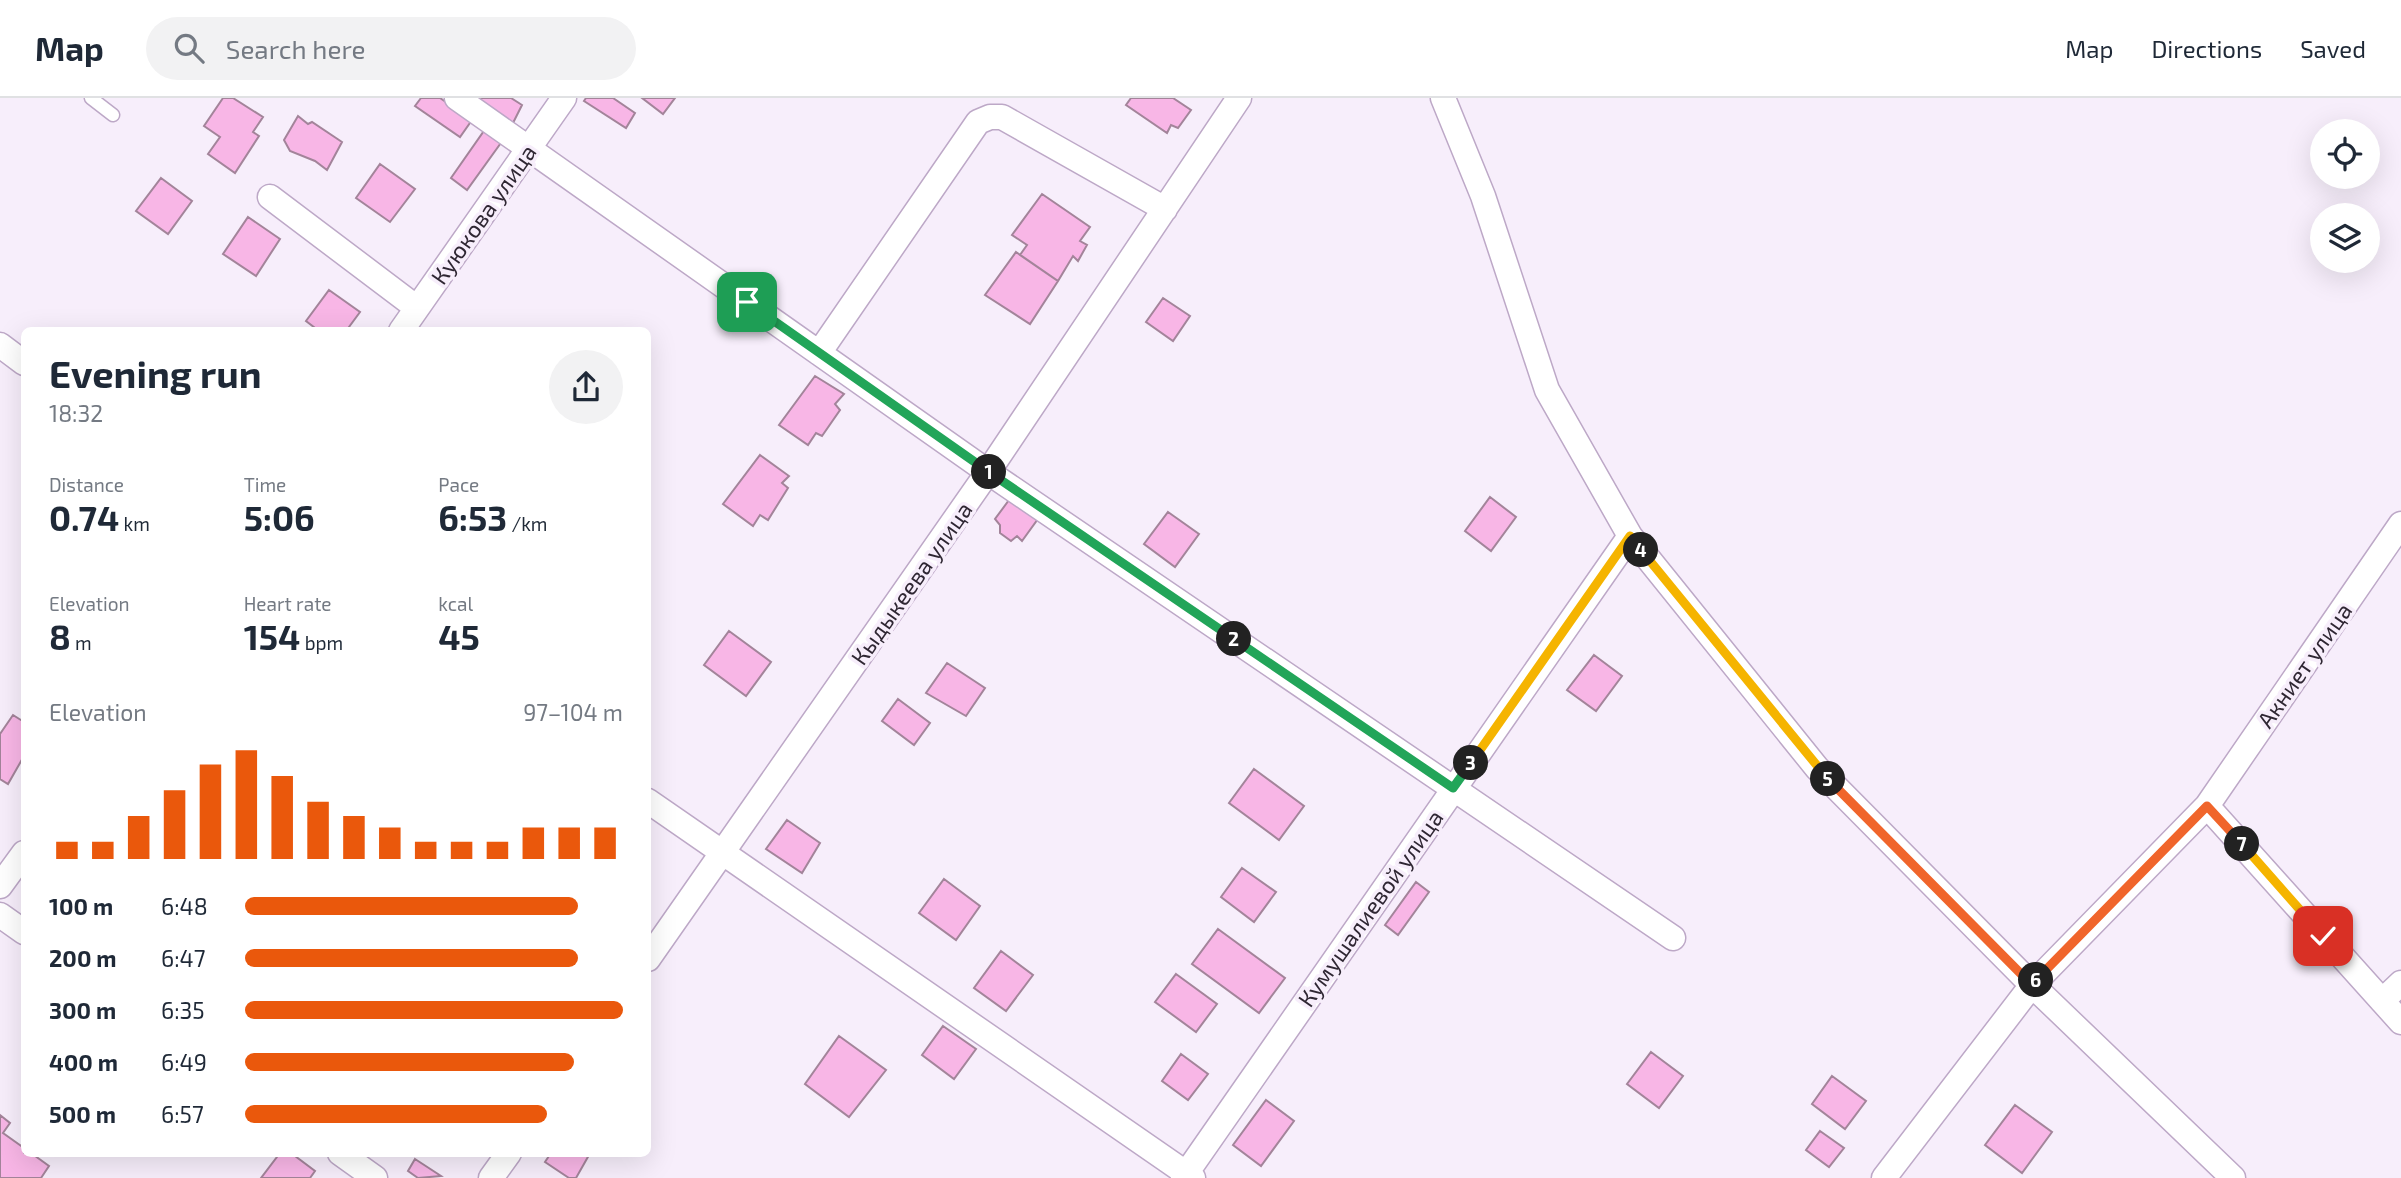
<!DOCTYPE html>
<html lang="en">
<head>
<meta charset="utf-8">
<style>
	:root { --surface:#fff; --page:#f2f2f3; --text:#1f2937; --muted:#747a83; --line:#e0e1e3; --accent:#ea580c }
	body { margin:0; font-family:"Exo 2",sans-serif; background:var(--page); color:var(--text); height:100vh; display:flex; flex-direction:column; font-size:26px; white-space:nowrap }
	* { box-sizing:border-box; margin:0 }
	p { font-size:23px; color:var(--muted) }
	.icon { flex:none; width:38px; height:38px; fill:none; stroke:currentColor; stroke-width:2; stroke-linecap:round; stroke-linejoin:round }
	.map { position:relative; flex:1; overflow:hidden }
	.panel { position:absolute; left:21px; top:229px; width:630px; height:830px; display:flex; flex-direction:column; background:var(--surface); border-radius:10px; box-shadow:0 7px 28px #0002 }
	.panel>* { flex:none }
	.controls { position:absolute; left:2310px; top:21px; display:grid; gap:14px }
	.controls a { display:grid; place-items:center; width:70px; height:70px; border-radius:50%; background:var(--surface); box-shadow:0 7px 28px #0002; font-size:35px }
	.pin { position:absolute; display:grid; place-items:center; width:60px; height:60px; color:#fff; margin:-30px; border-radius:14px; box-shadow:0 4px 10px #0006 }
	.km { position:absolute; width:35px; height:35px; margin:-18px; border-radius:50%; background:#222; color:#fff; font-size:19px; line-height:35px; text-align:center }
	.round { display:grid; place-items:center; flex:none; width:74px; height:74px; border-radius:37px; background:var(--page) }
	.head { display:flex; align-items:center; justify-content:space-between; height:119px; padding:0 28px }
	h1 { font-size:38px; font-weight:700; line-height:52px }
	.metrics { display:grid; grid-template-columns:repeat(3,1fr); gap:10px; height:119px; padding:7px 28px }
	.metrics div { display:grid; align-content:center }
	.metrics b { font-size:35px; font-weight:700 }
	.metrics small { font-size:19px; font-weight:400 }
	.metrics p { font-size:19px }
	.chart { height:196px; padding:14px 28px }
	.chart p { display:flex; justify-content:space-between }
	.chart svg { width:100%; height:126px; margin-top:7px; stroke:var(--accent); stroke-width:6 }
	ul { padding:0 28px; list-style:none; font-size:23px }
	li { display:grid; grid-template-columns:112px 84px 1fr; align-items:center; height:52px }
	li i { height:18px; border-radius:9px; background:var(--accent) }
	header { display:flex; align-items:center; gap:42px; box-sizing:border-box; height:98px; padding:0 35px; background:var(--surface); border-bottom:2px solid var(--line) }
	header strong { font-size:33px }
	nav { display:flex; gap:38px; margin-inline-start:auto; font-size:24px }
	.search { width:490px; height:63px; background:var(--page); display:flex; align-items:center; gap:18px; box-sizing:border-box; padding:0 24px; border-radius:38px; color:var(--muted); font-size:26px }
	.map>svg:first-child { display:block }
	.building { fill:#f8b6e6; stroke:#a3849a; stroke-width:2 }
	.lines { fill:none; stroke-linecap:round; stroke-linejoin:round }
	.lane-casing { stroke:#bda8c7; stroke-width:15 }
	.street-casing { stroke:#bda8c7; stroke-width:27 }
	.lane { stroke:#fff; stroke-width:12 }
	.street { stroke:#fff; stroke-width:24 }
	.split-1-casing { stroke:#fff; stroke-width:14 }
	.split-2-casing { stroke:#fff; stroke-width:14 }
	.split-3-casing { stroke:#fff; stroke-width:14 }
	.split-4-casing { stroke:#fff; stroke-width:14 }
	.split-5-casing { stroke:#fff; stroke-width:14 }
	.split-6-casing { stroke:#fff; stroke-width:14 }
	.split-7-casing { stroke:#fff; stroke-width:14 }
	.split-8-casing { stroke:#fff; stroke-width:14 }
	.split-1 { stroke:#22a559; stroke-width:9 }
	.split-2 { stroke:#22a559; stroke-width:9 }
	.split-3 { stroke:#22a559; stroke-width:9 }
	.split-4 { stroke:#f5b400; stroke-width:9 }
	.split-5 { stroke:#f5b400; stroke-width:9 }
	.split-6 { stroke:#f0652b; stroke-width:9 }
	.split-7 { stroke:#f0652b; stroke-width:9 }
	.split-8 { stroke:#f5b400; stroke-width:9 }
	.labels { text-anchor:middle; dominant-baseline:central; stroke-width:7; stroke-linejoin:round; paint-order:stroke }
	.street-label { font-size:23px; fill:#2f2733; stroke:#f7eefb }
</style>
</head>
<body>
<header>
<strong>Map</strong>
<div class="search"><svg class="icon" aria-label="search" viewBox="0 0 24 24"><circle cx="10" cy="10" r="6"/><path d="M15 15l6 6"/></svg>Search here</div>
<nav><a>Map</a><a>Directions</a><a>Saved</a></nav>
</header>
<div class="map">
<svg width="2401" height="1080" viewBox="0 0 2401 1080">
	<rect width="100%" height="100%" fill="#f7eefb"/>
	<path class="building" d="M223,0h10l30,19 -10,15 6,4 -24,37 -27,-19 12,-17 -16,-11z
		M421,0h19l32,22 -12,17 -45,-31z
		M475,0h36l11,7 -10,20z
		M586,0h27l22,15 -9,15 -42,-27z
		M642,0h33l-12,16z
		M1131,0h42l18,12 -13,18 -7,-3 -4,8 -41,-28z
		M298,18l10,8 4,-2 30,20 -15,28 -12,-9 -25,-10 -6,-11z
		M486,30l17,12 -36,50 -16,-12z
		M380,66l35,25 -25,33 -34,-24z
		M161,80l31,23 -24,33 -32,-23z
		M1042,96l48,33 -10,14 7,4 -9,16 -5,-5 -15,25 -38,-26 7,-10 -15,-10z
		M248,119l32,22 -24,37 -33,-22z
		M1016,154l42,29 -28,43 -45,-29z
		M329,192l31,22 -14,19h-27l-13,-10z
		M1163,200l27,18 -17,25 -27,-19z
		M815,278l29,18 -9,10 5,6 -18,26 -6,-3 -8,12 -29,-20z
		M760,357l29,21 -7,7 6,5 -20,32 -8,-5 -7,11 -30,-22z
		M1490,399l26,20 -25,34 -26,-20z
		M1009,402l31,16 -18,25 -5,-5 -6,5 -11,-8v-8l-5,-6z
		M1168,414l31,22 -24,33 -31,-23z
		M729,533l42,31 -25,34 -42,-31z
		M1594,557l28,21 -26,35 -29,-21z
		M947,565l38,25 -19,28 -40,-23z
		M898,601l32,24 -16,22 -32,-24z
		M13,617l11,7v34l-16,28 -8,-5v-45z
		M1254,671l50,37 -25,34 -50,-37z
		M787,722l33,23 -18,30 -36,-24z
		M1242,770l34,24 -22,30 -33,-25z
		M944,781l36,27 -24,34 -37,-27z
		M1416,784l13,10 -31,43 -13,-10z
		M1218,831l67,49 -26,35 -67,-49z
		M1001,853l32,24 -27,36 -32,-23z
		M1176,876l41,30 -21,28 -41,-30z
		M943,928l33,23 -22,30 -32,-24z
		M839,938l47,34 -37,47 -44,-33z
		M1651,954l32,24 -24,32 -32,-24z
		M1181,956l27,20 -20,26 -26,-19z
		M1832,978l34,25 -21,28 -33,-25z
		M1266,1002l28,21 -33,45 -28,-21z
		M2015,1007l37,27 -30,41 -37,-28z
		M0,1017l10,8 -7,10 21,15v5h7l18,13 -8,12h-41z
		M1820,1033l24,17 -15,19 -23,-17z
		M280,1055h11l24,18 -5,7h-49z
		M551,1055h35l3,2 -13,23h-7l-24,-16z
		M415,1061l26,17 -23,2 -10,-7z"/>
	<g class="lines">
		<defs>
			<path id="lane" d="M91,0l22,17"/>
			<path id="street" d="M457,0l531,374 685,466
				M1443,0l40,98 64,194 83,146 187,232 215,217 201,193
				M270,99l147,111
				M401,233l163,-233
				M0,247l24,18
				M819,255l159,-231 12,-5h12l163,92
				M648,703l545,377
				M2207,708l194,216
				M0,788l24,-33
				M0,817l24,17
				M648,861l340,-487 251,-374
				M2382,903l19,-18
				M340,1055l35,25
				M491,1080l18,-25
				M1183,1080l447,-642
				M1884,1080l148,-193 175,-179 194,-282"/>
		</defs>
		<use href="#lane" class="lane-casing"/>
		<use href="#street" class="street-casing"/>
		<use href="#lane" class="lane"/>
		<use href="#street" class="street"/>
	</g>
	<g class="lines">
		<defs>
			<path id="split-1" d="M747,204l242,170"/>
			<path id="split-2" d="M989,374l245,167"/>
			<path id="split-3" d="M1234,541l219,149 18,-25"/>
			<path id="split-4" d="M1471,665l159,-227 11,14"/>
			<path id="split-5" d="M1641,452l187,229"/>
			<path id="split-6" d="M1828,681l204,206 4,-5"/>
			<path id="split-7" d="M2036,882l171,-174 35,38"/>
			<path id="split-8" d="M2242,746l81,92"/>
		</defs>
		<use href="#split-1" class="split-1-casing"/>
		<use href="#split-2" class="split-2-casing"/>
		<use href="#split-3" class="split-3-casing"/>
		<use href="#split-4" class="split-4-casing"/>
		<use href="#split-5" class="split-5-casing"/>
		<use href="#split-6" class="split-6-casing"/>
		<use href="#split-7" class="split-7-casing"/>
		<use href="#split-8" class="split-8-casing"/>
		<use href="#split-1" class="split-1"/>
		<use href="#split-2" class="split-2"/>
		<use href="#split-3" class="split-3"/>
		<use href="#split-4" class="split-4"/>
		<use href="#split-5" class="split-5"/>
		<use href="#split-6" class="split-6"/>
		<use href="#split-7" class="split-7"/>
		<use href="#split-8" class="split-8"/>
	</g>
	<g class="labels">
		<g class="street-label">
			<text transform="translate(483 116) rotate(-55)">Куюкова улица</text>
			<text transform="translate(911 485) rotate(-55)">Кыдыкеева улица</text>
			<text transform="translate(2304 567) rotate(-55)">Акниет улица</text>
			<text transform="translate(1370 810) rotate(-55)">Кумушалиевой улица</text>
		</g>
	</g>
</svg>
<div class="controls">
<a><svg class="icon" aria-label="locate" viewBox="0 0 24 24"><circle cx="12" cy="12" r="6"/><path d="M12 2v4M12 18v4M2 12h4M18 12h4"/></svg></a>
<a><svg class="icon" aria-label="layers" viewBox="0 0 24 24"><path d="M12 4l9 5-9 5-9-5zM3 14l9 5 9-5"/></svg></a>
</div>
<div class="pin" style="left:747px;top:204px;background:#1e9e55"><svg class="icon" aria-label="arrive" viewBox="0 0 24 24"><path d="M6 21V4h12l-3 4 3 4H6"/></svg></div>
<div class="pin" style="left:2323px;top:838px;background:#d93025"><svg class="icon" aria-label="check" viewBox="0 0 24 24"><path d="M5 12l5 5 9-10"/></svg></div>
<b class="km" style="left:989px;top:374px">1</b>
<b class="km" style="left:1234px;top:541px">2</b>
<b class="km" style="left:1471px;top:665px">3</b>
<b class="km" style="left:1641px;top:452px">4</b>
<b class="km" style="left:1828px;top:681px">5</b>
<b class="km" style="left:2036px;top:882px">6</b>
<b class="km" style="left:2242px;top:746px">7</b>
<section class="panel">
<div class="head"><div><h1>Evening run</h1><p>18:32</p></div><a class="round"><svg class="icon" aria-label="share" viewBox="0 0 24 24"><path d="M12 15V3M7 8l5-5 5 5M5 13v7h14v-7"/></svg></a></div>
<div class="metrics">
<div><p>Distance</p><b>0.74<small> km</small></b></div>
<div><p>Time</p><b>5:06</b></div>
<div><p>Pace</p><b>6:53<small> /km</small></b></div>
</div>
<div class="metrics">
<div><p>Elevation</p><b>8<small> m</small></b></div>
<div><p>Heart rate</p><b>154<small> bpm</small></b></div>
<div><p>kcal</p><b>45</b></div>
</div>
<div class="chart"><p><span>Elevation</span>97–104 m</p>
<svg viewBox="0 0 160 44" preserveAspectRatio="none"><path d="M5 44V38M15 44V38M25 44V29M35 44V20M45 44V11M55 44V6M65 44V15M75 44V24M85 44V29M95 44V33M105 44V38M115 44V38M125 44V38M135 44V33M145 44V33M155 44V33"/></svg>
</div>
<ul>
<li><b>100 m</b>6:48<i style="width:88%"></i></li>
<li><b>200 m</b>6:47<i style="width:88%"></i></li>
<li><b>300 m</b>6:35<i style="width:100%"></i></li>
<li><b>400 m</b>6:49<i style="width:87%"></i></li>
<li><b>500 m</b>6:57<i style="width:80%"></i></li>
</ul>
</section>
</div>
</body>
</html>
